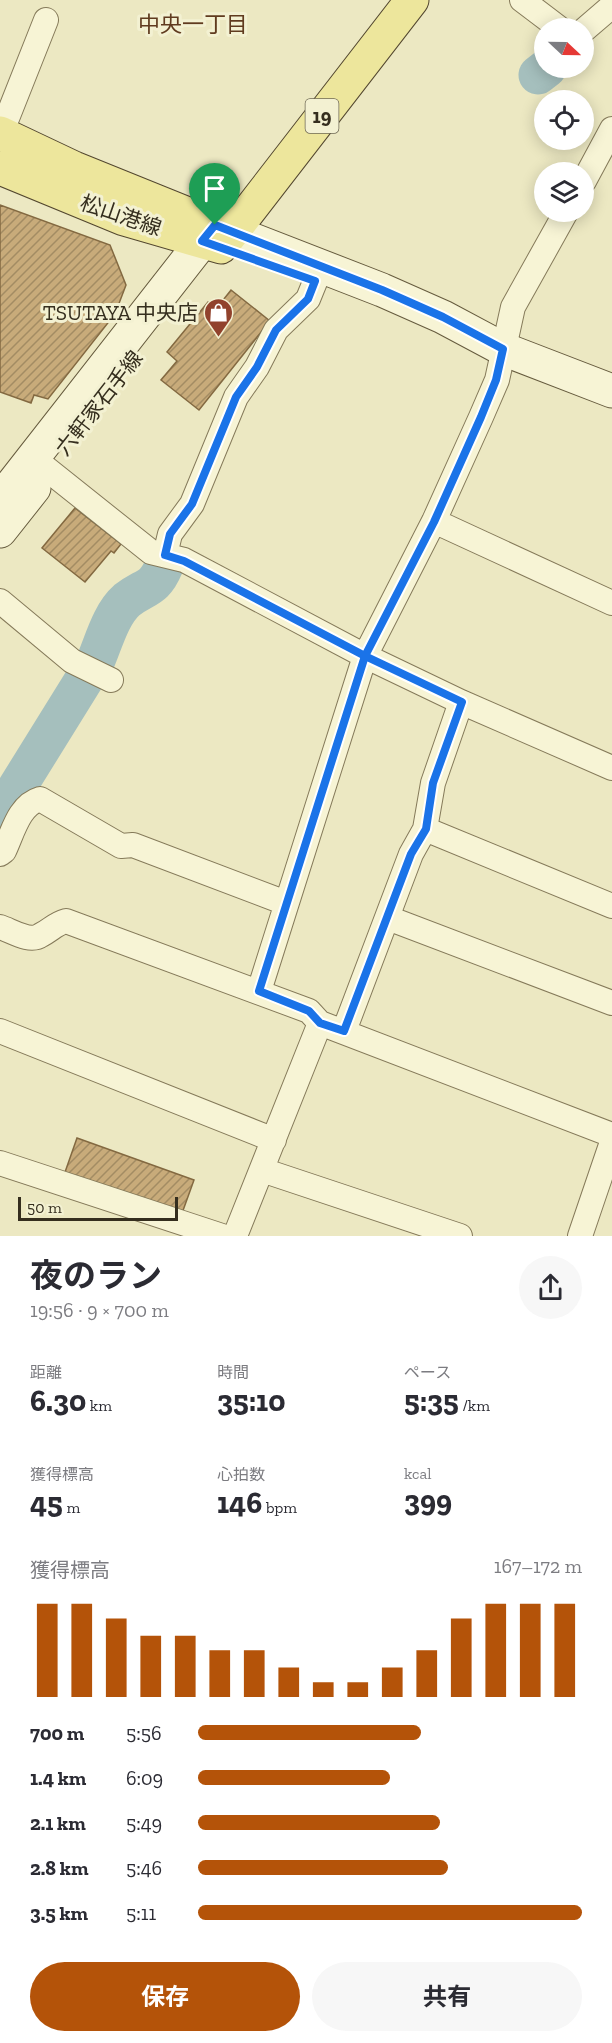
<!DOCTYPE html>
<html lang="ja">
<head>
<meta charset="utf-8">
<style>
	:root { --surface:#fff; --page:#f7f7f7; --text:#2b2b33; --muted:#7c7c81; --accent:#b45309 }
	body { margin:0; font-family:"Zilla Slab","Noto Sans JP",serif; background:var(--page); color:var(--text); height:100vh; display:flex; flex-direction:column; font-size:22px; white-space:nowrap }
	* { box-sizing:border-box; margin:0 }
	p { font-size:20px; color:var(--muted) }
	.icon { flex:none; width:33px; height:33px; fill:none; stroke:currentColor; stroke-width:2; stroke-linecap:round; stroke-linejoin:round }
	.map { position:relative; height:1236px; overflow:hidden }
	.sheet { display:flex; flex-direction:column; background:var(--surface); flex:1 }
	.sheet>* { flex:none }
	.needle { width:39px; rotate:112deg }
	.tools { position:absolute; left:534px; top:18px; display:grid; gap:12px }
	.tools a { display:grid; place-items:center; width:60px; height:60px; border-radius:50%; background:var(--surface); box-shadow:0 3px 15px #0003; font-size:30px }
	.scale { position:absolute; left:18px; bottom:15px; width:160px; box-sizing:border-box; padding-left:6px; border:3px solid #352e1e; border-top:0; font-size:16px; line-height:21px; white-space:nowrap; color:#352e1e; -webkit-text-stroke:4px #f3f1d2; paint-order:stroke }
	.pin { position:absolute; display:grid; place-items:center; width:51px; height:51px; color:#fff; margin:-62px -26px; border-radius:50% 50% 50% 0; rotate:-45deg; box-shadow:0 0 6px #0007 }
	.pin .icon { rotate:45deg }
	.round { display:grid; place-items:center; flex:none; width:63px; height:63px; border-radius:32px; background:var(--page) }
	.overview { display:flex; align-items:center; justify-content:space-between; height:102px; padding:0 30px }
	h1 { font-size:33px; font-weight:700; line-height:45px }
	.metrics { display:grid; grid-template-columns:repeat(3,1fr); gap:9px; height:102px; padding:6px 30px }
	.metrics div { display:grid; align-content:center }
	.metrics b { font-size:30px; font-weight:700 }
	.metrics small { font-size:16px; font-weight:400 }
	.metrics p { font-size:16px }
	.chart { height:168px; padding:12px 30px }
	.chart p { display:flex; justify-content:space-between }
	.chart svg { width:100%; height:108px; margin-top:6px; stroke:var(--accent); stroke-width:6 }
	.button { display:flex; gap:12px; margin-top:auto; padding:12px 30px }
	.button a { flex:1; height:69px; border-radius:36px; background:var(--accent); color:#fff; font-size:24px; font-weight:700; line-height:69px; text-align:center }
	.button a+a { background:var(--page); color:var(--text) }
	ul { padding:0 30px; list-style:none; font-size:20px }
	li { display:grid; grid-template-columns:96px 72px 1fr; align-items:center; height:45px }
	li i { height:15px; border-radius:8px; background:var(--accent) }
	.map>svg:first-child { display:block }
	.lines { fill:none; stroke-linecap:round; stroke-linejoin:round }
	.river { stroke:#a5bfbd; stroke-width:39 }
	.building { fill:url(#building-hatch); stroke:#836941; stroke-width:1.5 }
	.street-casing { stroke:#857a5a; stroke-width:26 }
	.secondary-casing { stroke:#665b3e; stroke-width:35 }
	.primary-casing { stroke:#53472f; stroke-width:35 }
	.street { stroke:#f7f4d5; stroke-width:24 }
	.secondary { stroke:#f7f4d5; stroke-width:33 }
	.primary { stroke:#ede69c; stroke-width:33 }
	.route-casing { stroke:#fff; stroke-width:12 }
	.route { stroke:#1a73e8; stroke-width:8 }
	.labels { text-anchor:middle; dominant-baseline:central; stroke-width:6; stroke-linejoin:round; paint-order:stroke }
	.shield { fill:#f3f1d2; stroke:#6e6854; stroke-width:1.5 }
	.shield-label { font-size:20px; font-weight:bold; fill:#352e1e }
	.street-label { font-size:21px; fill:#352e1e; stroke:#f3f1d2 }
	.poi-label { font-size:21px; fill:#352e1e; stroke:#f3f1d2; text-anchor:end }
	.neighbourhood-label { font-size:22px; fill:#603b1f; stroke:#f3f1d2 }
</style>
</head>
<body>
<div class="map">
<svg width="612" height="1236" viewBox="0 0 612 1236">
	<defs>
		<pattern id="building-hatch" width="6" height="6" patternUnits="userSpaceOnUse" patternTransform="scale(1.5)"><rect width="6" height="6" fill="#c8ab7a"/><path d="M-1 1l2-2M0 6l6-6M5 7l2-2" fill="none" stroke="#a38c63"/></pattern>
	</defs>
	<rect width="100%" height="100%" fill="#ece8c2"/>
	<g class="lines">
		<path class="river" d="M538,75l9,-7
			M96,660c8,-19 15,-46 31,-60 18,-14 27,-10 37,-34
			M0,815l85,-137"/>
	</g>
	<path class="building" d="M0,205l110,40 16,40 -11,29 -67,85 -14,-4 -3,8 -31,-11z
		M231,290l39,31 -71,89 -38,-30 16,-19 -10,-9 41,-50 8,7z
		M75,508l46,36 -7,9 -3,-2 -26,31 -43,-34z
		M77,1138l117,42 -13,36 -117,-41z"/>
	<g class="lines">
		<defs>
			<path id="street" d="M522,0l37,28
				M584,30l28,-24
				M0,136l46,-116
				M584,181l28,-52
				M33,458l118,94 33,8 181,96 96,46 151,66
				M434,521l178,82
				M165,555l5,-21 22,-30 44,-107 21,-30 19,-37 32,-31 13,-32
				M0,601l72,60 39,19
				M425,829l187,77
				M0,854l4,-3c9,-19 15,-46 36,-52l81,47 12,-1 153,58
				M388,918l224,85
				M0,927c12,4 30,16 41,8 10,-5 14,-11 25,-14l243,90 11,12 292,112
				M259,991l106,-335 69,-135 47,-104 16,-37 16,-73 53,-95
				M0,1031l274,109
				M344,1031l67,-177 14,-25 8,-46 28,-81
				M0,1163l222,73
				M262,1170l198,66
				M235,1236l85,-213
				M580,1236l32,-94"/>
			<path id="secondary" d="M0,500l215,-275 167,65 61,27 60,32 109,42
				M0,531l34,-43"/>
			<path id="primary" d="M0,133l74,35 141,57 4,-5
				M0,168l124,51 97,28 191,-247"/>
		</defs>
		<use href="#street" class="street-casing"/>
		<use href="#secondary" class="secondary-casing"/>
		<use href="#primary" class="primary-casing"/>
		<use href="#street" class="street"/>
		<use href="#secondary" class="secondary"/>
		<use href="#primary" class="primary"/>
	</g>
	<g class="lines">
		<defs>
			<path id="route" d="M215,225l167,65 61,27 60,32 -7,31 -15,37 -47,105 -69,134 -106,335 50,20 11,12 24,8 67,-177 15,-25 7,-46 29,-81 -97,-46 -181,-95 -19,-6 5,-21 22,-30 44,-107 21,-30 19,-37 32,-31 7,-18 -113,-40 13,-16"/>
		</defs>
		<use href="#route" class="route-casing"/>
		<use href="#route" class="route"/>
	</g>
	<defs>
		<symbol id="shop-pin" viewBox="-11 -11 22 30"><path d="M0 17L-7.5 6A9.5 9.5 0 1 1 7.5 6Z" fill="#91422d" stroke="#f3f1d2"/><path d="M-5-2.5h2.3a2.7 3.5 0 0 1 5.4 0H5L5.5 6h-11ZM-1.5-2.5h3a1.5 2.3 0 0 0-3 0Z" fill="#fff"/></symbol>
	</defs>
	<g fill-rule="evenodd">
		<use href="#shop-pin" x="202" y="296" width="33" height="45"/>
	</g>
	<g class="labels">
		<rect class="shield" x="305.5" y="99" width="33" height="34" rx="4.5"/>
		<g class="shield-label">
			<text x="322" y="116">19</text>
		</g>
		<g class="street-label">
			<text transform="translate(121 215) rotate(19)">松山港線</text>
			<text transform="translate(99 403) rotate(-52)">六軒家石手線</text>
		</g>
		<g class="poi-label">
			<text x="198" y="312">TSUTAYA 中央店</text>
		</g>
		<g class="neighbourhood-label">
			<text x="193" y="24">中央一丁目</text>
		</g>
	</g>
</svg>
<div class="tools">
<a><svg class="needle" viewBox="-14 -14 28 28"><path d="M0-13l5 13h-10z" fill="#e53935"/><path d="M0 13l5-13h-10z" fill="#7c7c81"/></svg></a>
<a><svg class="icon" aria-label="locate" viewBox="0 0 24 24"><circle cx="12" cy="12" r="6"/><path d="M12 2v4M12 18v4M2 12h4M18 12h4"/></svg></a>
<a><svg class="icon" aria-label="layers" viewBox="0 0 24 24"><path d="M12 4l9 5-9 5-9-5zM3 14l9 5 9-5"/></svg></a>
</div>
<div class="scale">50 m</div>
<div class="pin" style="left:215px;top:225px;background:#1e9e55"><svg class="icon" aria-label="arrive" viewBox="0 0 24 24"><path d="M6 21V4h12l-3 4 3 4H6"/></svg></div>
</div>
<section class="sheet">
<div class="overview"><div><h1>夜のラン</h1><p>19:56 · 9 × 700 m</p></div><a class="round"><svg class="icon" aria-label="share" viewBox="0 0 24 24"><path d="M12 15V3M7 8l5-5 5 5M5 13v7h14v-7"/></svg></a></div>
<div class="metrics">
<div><p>距離</p><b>6.30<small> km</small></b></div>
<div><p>時間</p><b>35:10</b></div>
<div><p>ペース</p><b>5:35<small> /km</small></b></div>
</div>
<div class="metrics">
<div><p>獲得標高</p><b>45<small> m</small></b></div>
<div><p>心拍数</p><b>146<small> bpm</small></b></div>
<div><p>kcal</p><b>399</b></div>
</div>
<div class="chart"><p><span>獲得標高</span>167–172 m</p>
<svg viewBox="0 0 160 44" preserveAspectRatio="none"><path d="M5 44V6M15 44V6M25 44V12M35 44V19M45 44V19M55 44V25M65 44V25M75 44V32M85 44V38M95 44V38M105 44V32M115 44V25M125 44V12M135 44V6M145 44V6M155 44V6"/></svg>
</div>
<ul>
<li><b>700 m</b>5:56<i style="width:58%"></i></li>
<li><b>1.4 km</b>6:09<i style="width:50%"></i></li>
<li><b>2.1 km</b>5:49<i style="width:63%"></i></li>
<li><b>2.8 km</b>5:46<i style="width:65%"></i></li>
<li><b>3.5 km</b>5:11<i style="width:100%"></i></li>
</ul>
<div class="button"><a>保存</a><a>共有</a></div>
</section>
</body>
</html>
